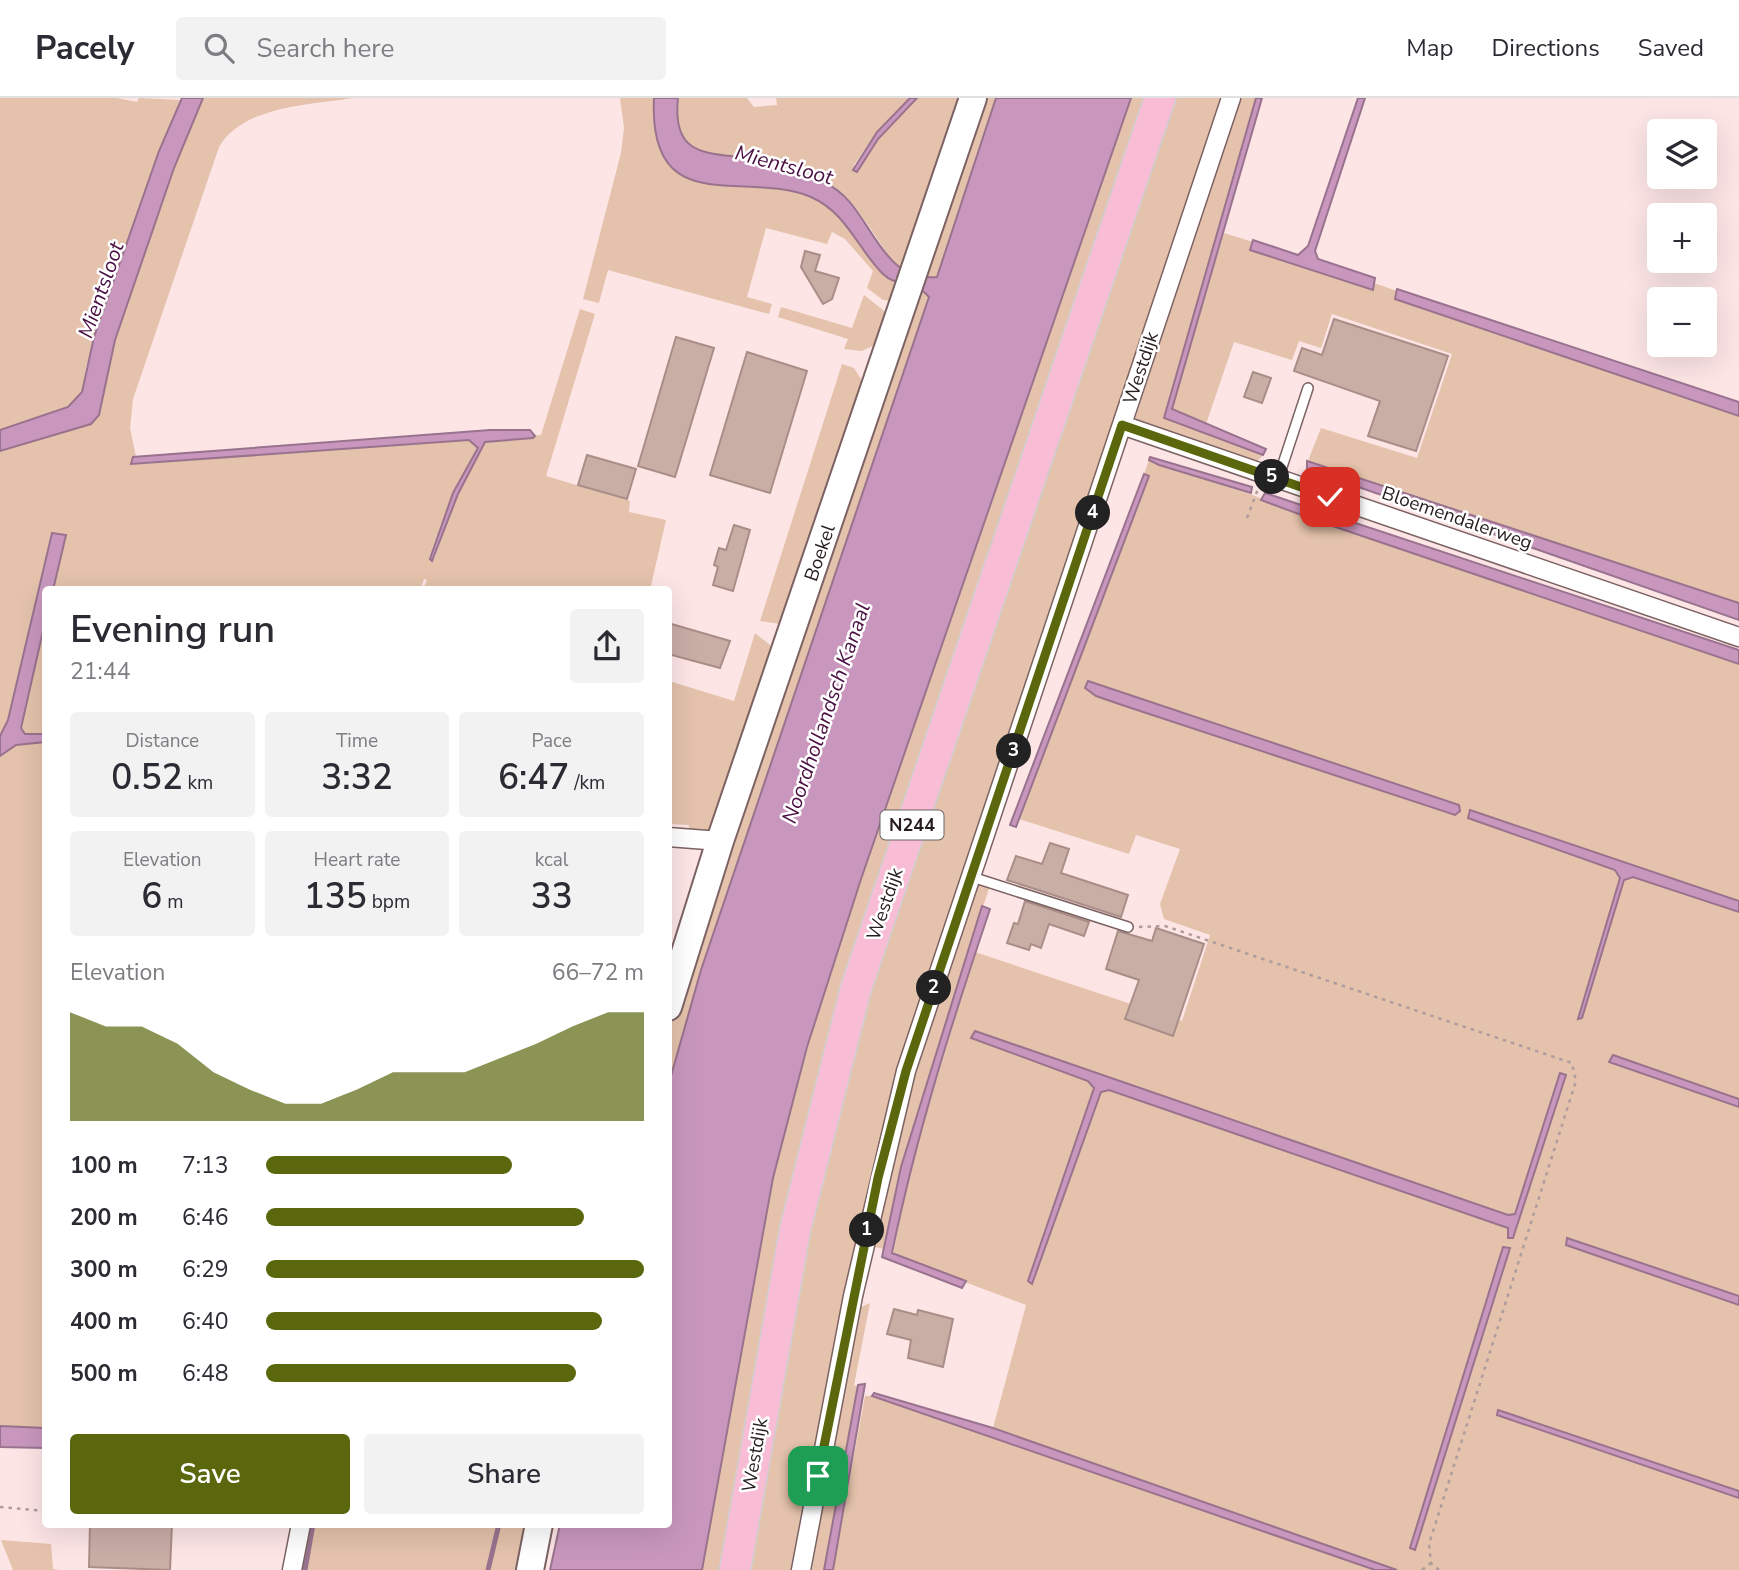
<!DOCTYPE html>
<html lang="en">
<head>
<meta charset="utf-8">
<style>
	:root { --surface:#fff; --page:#f2f2f3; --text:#2b2b33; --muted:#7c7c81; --line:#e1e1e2; --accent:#5b670c }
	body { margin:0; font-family:"Nunito Sans",sans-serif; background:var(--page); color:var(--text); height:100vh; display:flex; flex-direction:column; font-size:26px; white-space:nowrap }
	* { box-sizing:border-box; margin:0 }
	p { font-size:23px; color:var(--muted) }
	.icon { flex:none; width:38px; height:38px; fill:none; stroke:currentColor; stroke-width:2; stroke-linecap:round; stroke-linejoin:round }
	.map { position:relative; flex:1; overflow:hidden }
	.drawer { position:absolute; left:42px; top:488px; width:630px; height:942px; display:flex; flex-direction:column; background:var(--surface); border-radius:7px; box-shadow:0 7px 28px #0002 }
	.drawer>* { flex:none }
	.tools { position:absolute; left:1647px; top:21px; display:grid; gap:14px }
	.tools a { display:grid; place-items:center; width:70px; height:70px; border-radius:7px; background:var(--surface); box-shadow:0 7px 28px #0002; font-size:35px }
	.pin { position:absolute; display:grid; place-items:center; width:60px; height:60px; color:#fff; margin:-30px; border-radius:14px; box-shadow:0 4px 10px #0006 }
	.km { position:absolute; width:35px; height:35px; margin:-18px; border-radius:50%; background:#222; color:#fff; font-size:19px; line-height:35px; text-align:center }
	.round { display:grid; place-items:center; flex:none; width:74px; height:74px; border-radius:7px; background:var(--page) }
	.summary { display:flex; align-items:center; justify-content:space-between; height:119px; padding:0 28px }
	h1 { font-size:38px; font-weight:600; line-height:52px }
	.metrics { display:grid; grid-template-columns:repeat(3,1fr); gap:10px; height:119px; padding:7px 28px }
	.metrics div { display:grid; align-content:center; border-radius:7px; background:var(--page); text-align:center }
	.metrics b { font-size:35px; font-weight:600 }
	.metrics small { font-size:19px; font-weight:400 }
	.metrics p { font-size:19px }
	.chart { height:196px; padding:14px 28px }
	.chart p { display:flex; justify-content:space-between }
	.chart svg { width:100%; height:126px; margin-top:7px; fill:var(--accent); opacity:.7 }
	.button { display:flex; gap:14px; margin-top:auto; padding:14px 28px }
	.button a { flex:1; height:80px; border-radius:7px; background:var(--accent); color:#fff; font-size:28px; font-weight:600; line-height:80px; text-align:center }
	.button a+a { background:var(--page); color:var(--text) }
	ul { padding:0 28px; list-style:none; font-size:23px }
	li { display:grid; grid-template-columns:112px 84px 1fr; align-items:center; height:52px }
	li i { height:18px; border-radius:9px; background:var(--accent) }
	header { display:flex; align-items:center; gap:42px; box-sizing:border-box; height:98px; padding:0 35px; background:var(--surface); border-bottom:2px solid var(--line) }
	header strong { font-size:33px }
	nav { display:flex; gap:38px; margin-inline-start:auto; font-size:24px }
	.search { width:490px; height:63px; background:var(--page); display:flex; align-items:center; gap:18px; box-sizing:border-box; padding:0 24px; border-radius:7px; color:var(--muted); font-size:26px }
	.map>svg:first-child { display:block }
	.green { fill:#e4c2ab; fill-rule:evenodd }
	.water { fill:#c997be; stroke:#99738e; stroke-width:2 }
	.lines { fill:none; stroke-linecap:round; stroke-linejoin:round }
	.stream { stroke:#99738e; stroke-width:5 }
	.building { fill:#c9aea6; stroke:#a98e87; stroke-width:2 }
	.lane-casing { stroke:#7c6263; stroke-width:12 }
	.street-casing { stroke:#7c6263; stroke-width:21 }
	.secondary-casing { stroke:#7c6263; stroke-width:30 }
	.primary-casing { stroke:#d0cece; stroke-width:33 }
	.path { stroke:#af9c9c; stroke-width:2.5; stroke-dasharray:3.5 5; stroke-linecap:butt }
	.lane { stroke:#fff; stroke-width:9 }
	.street { stroke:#fff; stroke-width:18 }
	.secondary { stroke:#fff; stroke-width:26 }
	.primary { stroke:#f8bcd4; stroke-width:30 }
	.route-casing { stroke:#fff; stroke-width:14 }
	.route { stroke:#5b670c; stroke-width:9 }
	.labels { text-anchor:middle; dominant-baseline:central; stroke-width:5; stroke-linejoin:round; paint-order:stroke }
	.shield { fill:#fff; stroke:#686262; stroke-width:2 }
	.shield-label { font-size:18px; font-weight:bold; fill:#281e1e }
	.street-label { font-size:19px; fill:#281e1e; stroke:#fff }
	.water-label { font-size:21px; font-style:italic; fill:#4b1043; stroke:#fff }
</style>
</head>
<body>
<header>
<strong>Pacely</strong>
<div class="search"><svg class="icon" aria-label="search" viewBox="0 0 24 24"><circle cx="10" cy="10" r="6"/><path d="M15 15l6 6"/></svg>Search here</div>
<nav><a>Map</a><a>Directions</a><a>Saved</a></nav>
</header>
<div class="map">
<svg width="1739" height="1472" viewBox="0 0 1739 1472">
	<rect width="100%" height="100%" fill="#fde5e6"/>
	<path class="green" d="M0,0h117l20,4 2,-4 42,2 -22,51 -73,216 -4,24 -14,16 -68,23z
		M203,0h150c-43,7 -111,8 -134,49l-86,252 -3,29 6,29h-3l-1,7 337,-24 9,8 -25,45 -22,68 3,-2 24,-65 27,-52 56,-7 39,-126 15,5 -49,162 84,25 -1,11 37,8 -16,70h-227l4,-10 -3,-1 -4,11h-367l13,-54 -14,-3 -44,187 -8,16v-285l91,-27 8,-9 16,-75 59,-172z
		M620,0h34c-6,134 112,62 175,108 20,16 30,41 47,59 7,7 19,12 27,18l-9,18 -11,-1 -16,-12 6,-17 -28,-32 -13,-7 -5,12 -61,-16 -19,69 25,7 -3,10 -161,-44 -9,33 -16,-4 38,-146 3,-25z
		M678,0h69l7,9 23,-2 -1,-7h134l-33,34 -23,33 3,7 21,-33 39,-41h49l-59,173 -10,-3c-13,-18 -42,-67 -58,-78 -21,-15 -54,-25 -79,-30 -45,-9 -89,3 -82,-62z
		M981,0h15l-59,180h-12z
		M1131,0h19l-302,892 -122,580h-24l71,-392 34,-131 54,-168z
		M1169,0h55l-327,974 -26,103 -79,395h-49l98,-499z
		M1239,0h17l-92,320 99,37 -8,9 -121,-42z
		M1224,135l29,9 -2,8 121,40 2,-7 23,8 -2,8 344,117v187l-431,-142 13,-33 96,30 35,-104 -120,-40 -11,34 -22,-7 -7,19 -58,-18 -28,82 -34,-15z
		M922,190l7,9 -3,11 -225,662 -32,113v-51l12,-44z
		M864,197l24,19 -12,31 -15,6 -17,-2 4,-10 -70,-22 3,-10 71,21z
		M842,266l12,4 10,16 -84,240 -20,-3z
		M1149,362l101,34 65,26 424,144v237l-268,-90 -3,3 1,4 146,52 5,8 -41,141 3,-2 42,-137 9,-3 106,35v187l-126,-44 20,16 106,36v189l-172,-58 -1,6 173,61v186l-240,-81 -2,5 242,83v72h-342l-404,-142 33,-123 -133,-50 16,-84 66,-219 207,69 28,-86 -46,-16 -4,-15 20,-55 -44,-14 -7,19 -110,-35 130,-342 -5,-3zM1088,583l44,16 322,118 -358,-119 -11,-8zM976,934l532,183h7l45,-142 6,2 -53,163h-5v-10l-400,-138 -7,2 -67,189h-6l66,-193 -6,-7 -117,-43z
		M45,524v112h-20l-4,-6 1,-11z
		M755,535l20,16 -65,184 -22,1 1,-9 -20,-1v-143l65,20z
		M45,644v686l-45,-2v-670l15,-11z
		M979,787l10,3 -88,279 -17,82 -14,-3 24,-109 79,-247z
		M870,1205l-16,82 3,2 -33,183h-12l31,-188 16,-74z
		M865,1298h9l501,174h-542z
		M306,1426h224l-11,46h-221z
		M1,1442l50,4 2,25 6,1h-46z"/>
	<path class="water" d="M182,0h21l-29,70 -59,172 -16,75 -8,9 -91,27v-21l68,-23 14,-15 12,-55 65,-186z
		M654,0h24c-7,65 37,53 81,62 23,4 44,14 66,23 47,20 50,99 112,94l59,-179h135l-270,781 -54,168 -34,131 -71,392h-152l10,-46h108l1,-441 32,-113 228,-673c-13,-16 -33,-10 -46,-23 -26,-26 -36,-61 -72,-77 -65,-28 -163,25 -157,-99z
		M910,0h7l-39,41 -21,33 -4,-2 24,-38z
		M1256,0h6l-90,311 94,40 -3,6 -99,-37z
		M1358,0h7l-50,153 3,8 57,19 -2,12 -123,-40 3,-10 45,15 10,-9z
		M1397,191l342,113v14l-344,-117z
		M490,332h40l5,6 -2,2 -48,4 -27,52 -26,67 -2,-2 23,-66 25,-45 -9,-8 -338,24 2,-7z
		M1150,359l102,30 -1,6 -92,-28 -10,-5z
		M1307,363l432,142v17l-432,-151z
		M1144,376l5,2 -133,351 -6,-2z
		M1265,395l474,157v14l-424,-144 -54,-20z
		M52,435l14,2 -13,55h-7l-1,32 -24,106 4,6h20v8l-29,3 -16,11v-20l8,-16z
		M1088,583l371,124 1,6 -5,4 -330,-109 -29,-10 -11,-8z
		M1470,712l269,91v11l-106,-35 -9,3 -42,138 -4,1 42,-141 -5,-8 -147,-52z
		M982,808l8,3c-38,113 -74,226 -98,344l74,28 -4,7 -80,-31 19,-90z
		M975,933l533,184 7,-1 45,-141 6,2 -53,163h-5v-10l-399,-138 -8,2 -69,192 -4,-3 66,-193 -6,-7 -117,-43z
		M1613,957l126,44v8l-130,-45z
		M1567,1140l172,58v9l-173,-60z
		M1503,1149l7,1 -95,302 -5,-2z
		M865,1286l-32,186h-9l34,-185z
		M874,1295l119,35 404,142h-22l-503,-174z
		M1498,1312l241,81v7l-242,-83z
		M0,1328l45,2v20l-45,-1z"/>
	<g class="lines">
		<path class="stream" d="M305,1472l8,-46
			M488,1472l11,-46"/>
	</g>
	<path class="building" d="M805,153l15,4 -5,16 24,7 -7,21 -9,5 -22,-37z
		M1334,221l114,37 -32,95 -48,-15 12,-35 -86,-30 8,-23 20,7z
		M676,239l38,11 -39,129 -37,-11z
		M747,254l60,19 -37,122 -60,-18z
		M1253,274l18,6 -9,25 -18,-6z
		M587,357l49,14 -9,30 -49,-14z
		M734,427l16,5 -17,61 -20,-6 5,-18 -4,-2 5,-17 7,2z
		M668,525l62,18 -10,27 -52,-14z
		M1050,745l19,6 -8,24 67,22 -7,22 -114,-37 9,-24 26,8z
		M1025,803l64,21 -5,14 -35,-12 -8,24 -10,-4 -2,6 -22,-7 7,-20 4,1z
		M1156,830l48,16 -31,92 -48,-17 14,-39 -33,-11 12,-38 34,10z
		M894,1211l23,6 1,-5 35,9 -10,48 -35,-9 3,-18 -24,-6z
		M90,1426h82l-2,46 -81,-3z"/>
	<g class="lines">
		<defs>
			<path id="lane" d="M1278,381l30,-91
				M972,779l156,50"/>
			<path id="street" d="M1122,327l617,212
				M668,739l52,4
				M292,1472l9,-46
				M801,1472l52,-274 53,-225 325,-973"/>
			<path id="secondary" d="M668,909l52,-166 253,-743
				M530,1472l9,-46"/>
			<path id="primary" d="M735,1472l60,-340 61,-242 304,-890"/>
		</defs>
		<use href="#lane" class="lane-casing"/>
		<use href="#street" class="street-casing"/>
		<use href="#secondary" class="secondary-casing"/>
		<use href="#primary" class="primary-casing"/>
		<path class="path" d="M1247,420l11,-29
			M1139,829l26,-1 407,137 4,18 -147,463 2,19 8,7
			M0,1409l46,4
			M1422,1472l9,-7"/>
		<use href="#lane" class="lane"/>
		<use href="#street" class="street"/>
		<use href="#secondary" class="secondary"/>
		<use href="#primary" class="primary"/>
	</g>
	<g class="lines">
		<defs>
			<path id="route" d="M818,1378l60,-298 28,-107 216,-646 208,72"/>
		</defs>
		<use href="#route" class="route-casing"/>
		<use href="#route" class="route"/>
	</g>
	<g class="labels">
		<rect class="shield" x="880.5" y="712.5" width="63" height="29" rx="5"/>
		<g class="shield-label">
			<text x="912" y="727">N244</text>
		</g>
		<g class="street-label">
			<text transform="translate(1141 270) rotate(-72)">Westdijk</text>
			<text transform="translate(1457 420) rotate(19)">Bloemendalerweg</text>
			<text transform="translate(820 455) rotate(-71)">Boekel</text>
			<text transform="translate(885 806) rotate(-71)">Westdijk</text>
			<text transform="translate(755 1357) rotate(-80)">Westdijk</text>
		</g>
		<g class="water-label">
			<text transform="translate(784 67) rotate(15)">Mientsloot</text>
			<text transform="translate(101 192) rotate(-71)">Mientsloot</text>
			<text transform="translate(826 615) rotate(-71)">Noordhollandsch Kanaal</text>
		</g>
	</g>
</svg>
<div class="tools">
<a><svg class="icon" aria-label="layers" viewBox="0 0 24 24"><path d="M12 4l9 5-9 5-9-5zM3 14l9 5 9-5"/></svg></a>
<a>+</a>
<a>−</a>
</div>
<div class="pin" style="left:818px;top:1378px;background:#1e9e55"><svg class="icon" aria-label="arrive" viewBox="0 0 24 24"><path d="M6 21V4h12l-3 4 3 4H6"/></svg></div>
<div class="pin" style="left:1330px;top:399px;background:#d93025"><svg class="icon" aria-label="check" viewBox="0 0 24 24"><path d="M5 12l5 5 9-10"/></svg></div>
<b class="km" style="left:867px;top:1132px">1</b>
<b class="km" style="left:934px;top:890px">2</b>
<b class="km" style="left:1014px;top:653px">3</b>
<b class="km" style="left:1093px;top:415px">4</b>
<b class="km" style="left:1272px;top:379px">5</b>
<section class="drawer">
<div class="summary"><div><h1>Evening run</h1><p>21:44</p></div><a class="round"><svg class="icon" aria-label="share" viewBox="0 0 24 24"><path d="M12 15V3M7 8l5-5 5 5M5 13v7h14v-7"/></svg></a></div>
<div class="metrics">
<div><p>Distance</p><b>0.52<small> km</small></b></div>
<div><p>Time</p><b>3:32</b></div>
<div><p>Pace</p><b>6:47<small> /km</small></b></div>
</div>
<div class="metrics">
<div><p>Elevation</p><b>6<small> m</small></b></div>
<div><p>Heart rate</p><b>135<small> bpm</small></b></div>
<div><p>kcal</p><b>33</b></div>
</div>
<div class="chart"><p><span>Elevation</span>66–72 m</p>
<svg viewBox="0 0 160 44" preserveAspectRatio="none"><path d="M0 44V6L10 11L20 11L30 17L40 27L50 33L60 38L70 38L80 33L90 27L100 27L110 27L120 22L130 17L140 11L150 6L160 6V44z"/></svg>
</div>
<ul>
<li><b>100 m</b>7:13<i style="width:65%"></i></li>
<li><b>200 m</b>6:46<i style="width:84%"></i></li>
<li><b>300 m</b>6:29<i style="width:100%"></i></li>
<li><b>400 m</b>6:40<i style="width:89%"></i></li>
<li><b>500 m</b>6:48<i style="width:82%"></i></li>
</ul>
<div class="button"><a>Save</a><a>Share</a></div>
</section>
</div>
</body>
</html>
